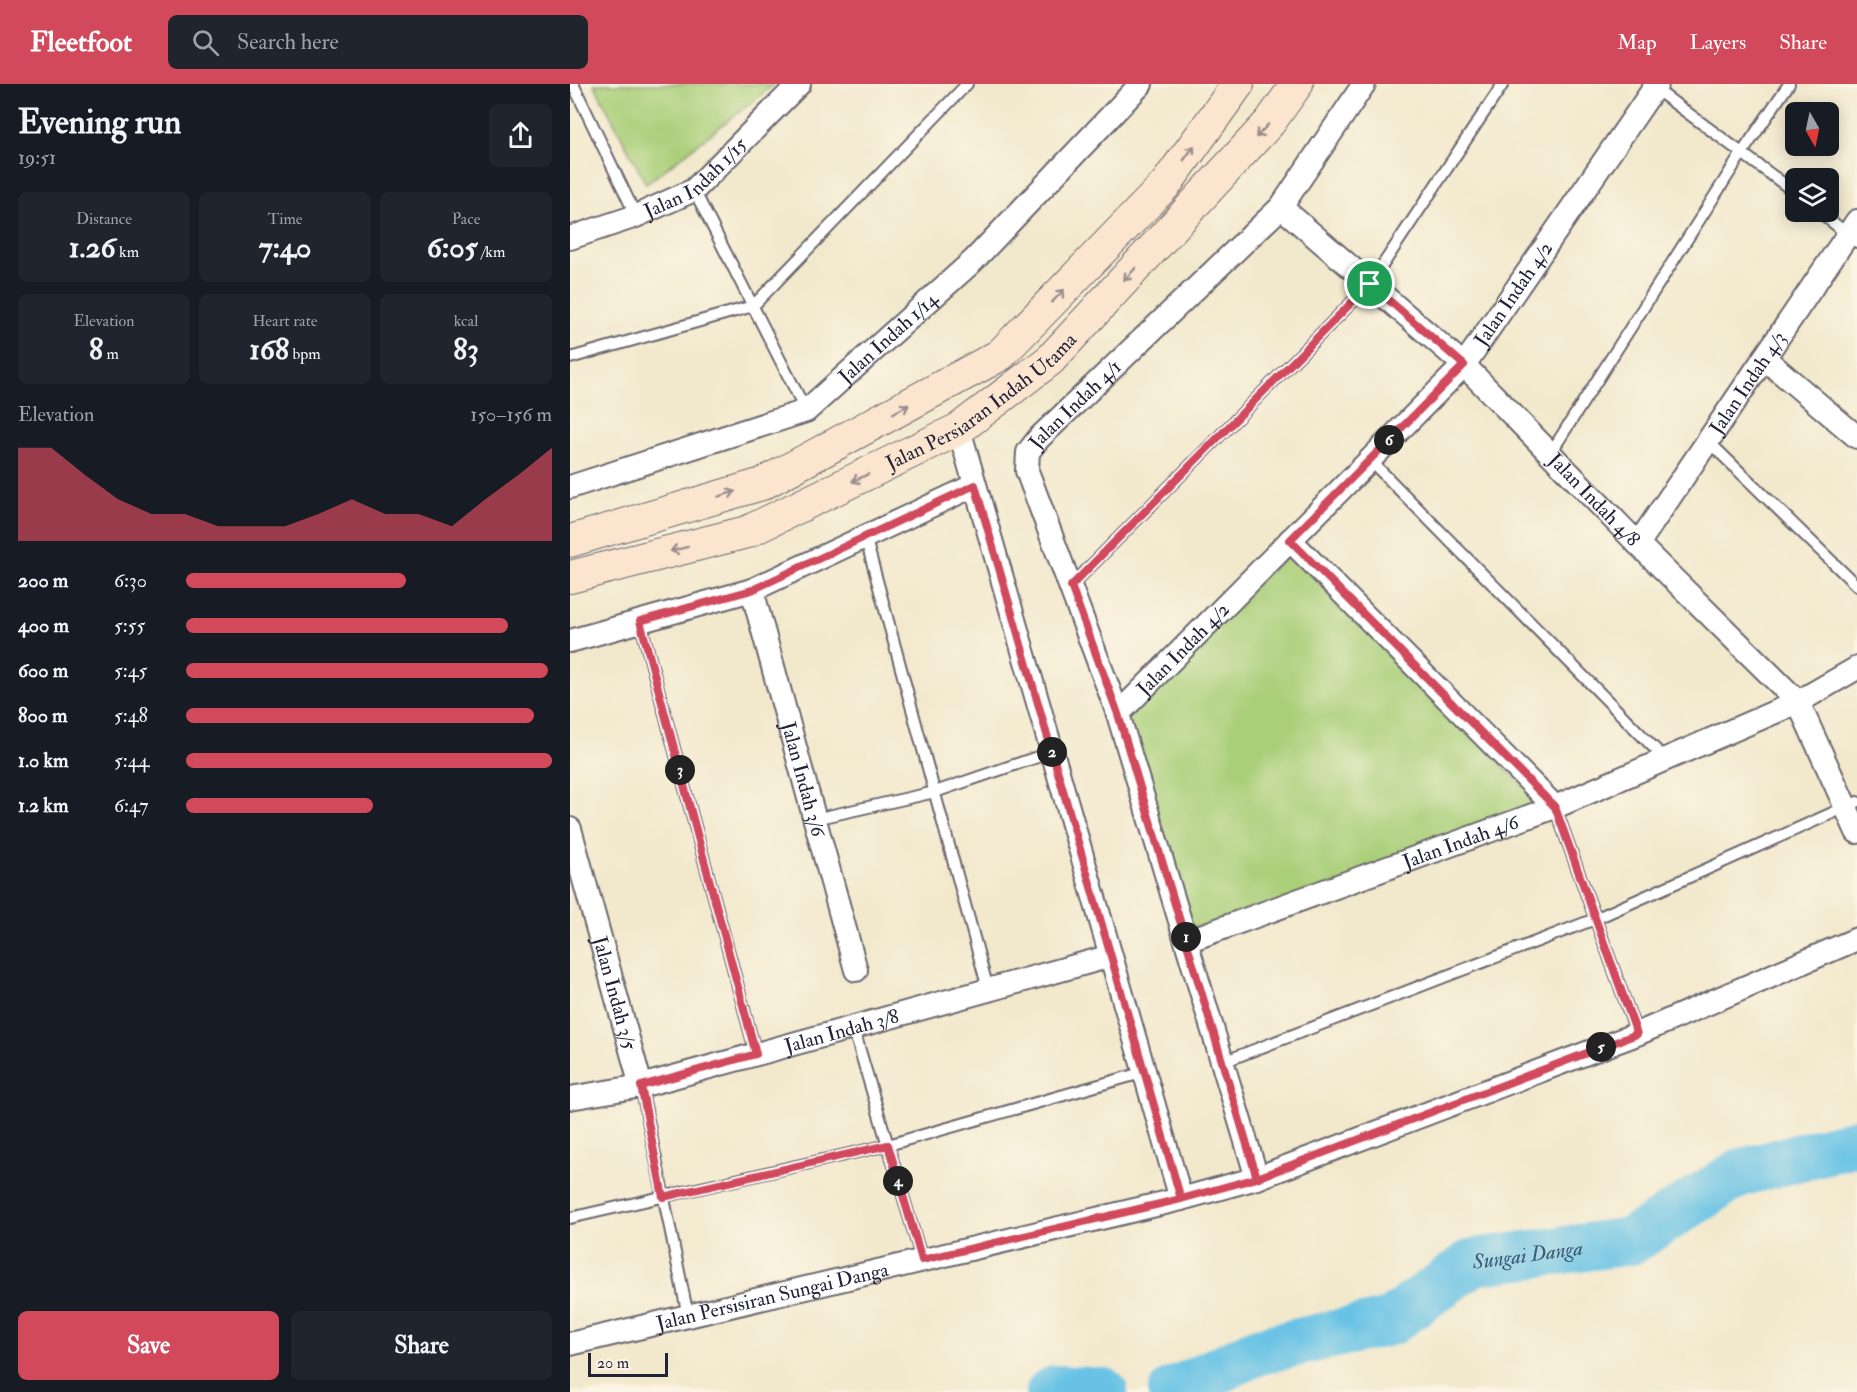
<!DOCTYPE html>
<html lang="en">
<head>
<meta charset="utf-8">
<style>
	:root { --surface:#171b24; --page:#20242c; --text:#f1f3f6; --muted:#9ea1a6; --accent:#d1495b }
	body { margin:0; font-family:"IM FELL Double Pica",serif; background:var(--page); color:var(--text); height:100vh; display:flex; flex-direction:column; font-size:22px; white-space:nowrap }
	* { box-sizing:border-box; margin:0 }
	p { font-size:20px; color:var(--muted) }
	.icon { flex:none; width:33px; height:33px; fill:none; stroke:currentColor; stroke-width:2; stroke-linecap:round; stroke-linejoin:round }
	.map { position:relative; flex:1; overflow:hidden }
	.drawer { display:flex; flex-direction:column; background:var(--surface); width:570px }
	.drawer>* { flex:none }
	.needle { width:39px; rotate:171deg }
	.tools { position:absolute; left:1215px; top:18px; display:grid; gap:12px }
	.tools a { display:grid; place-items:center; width:54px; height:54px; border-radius:9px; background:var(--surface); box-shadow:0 3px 15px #0003; font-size:30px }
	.scale { position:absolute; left:18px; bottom:15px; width:80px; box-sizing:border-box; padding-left:6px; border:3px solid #22223b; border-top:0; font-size:16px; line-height:21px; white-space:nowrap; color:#22223b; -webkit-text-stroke:4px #fcf5e5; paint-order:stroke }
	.pin { position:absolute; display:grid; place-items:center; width:51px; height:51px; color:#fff; margin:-26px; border:3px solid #fff; border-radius:50%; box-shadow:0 2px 6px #0007 }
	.km { position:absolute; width:30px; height:30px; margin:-15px; border-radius:50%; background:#222; color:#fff; font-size:16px; line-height:30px; text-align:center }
	.round { display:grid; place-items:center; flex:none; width:63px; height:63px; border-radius:9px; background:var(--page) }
	.summary { display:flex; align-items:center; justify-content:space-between; height:102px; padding:0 18px }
	h1 { font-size:33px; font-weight:800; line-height:45px }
	.metrics { display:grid; grid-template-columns:repeat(3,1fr); gap:9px; height:102px; padding:6px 18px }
	.metrics div { display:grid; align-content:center; border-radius:9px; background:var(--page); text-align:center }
	.metrics b { font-size:30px; font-weight:800 }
	.metrics small { font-size:16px; font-weight:400 }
	.metrics p { font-size:16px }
	.chart { height:168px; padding:12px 18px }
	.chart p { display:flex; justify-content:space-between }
	.chart svg { width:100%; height:108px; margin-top:6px; fill:var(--accent); opacity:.7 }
	.action { display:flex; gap:12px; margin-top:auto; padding:12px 18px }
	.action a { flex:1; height:69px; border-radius:9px; background:var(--accent); color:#fff; font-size:24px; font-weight:800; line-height:69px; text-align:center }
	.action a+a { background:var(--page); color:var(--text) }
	ul { padding:0 18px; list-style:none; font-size:20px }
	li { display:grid; grid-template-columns:96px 72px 1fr; align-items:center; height:45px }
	li i { height:15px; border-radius:8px; background:var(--accent) }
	header { display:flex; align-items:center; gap:36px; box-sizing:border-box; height:84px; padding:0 30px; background:var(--accent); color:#fff }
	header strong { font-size:28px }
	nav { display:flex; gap:33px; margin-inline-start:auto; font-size:21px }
	.search { width:420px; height:54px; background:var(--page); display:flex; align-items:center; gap:15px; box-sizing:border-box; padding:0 21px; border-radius:9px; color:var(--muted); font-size:22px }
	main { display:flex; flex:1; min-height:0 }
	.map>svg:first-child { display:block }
	.green { fill:#aacf79; stroke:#66785a; stroke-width:1.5 }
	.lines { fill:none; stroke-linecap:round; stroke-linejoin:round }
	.river { stroke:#67c2e5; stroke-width:48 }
	.service-casing { stroke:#6b676e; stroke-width:14 }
	.minor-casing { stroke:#6b676e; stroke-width:26 }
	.secondary-casing { stroke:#6b676e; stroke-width:34 }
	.service { stroke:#fff; stroke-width:10 }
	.minor { stroke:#fff; stroke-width:22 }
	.secondary { stroke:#fbe5cf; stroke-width:32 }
	.oneway { stroke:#998d8c }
	.route-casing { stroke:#fff; stroke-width:12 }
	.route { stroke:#d1495b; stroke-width:8 }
	.labels { text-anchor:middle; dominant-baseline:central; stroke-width:6; stroke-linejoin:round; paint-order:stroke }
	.street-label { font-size:20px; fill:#22223b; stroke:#fcf5e5 }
	.water-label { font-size:21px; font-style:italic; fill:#3a5a76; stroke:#fcf5e5 }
</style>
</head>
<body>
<header>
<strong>Fleetfoot</strong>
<div class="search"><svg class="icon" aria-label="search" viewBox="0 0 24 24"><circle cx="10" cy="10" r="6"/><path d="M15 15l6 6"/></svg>Search here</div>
<nav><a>Map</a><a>Layers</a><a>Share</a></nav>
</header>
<main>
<section class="drawer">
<div class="summary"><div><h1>Evening run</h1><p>19:51</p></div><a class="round"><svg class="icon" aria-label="share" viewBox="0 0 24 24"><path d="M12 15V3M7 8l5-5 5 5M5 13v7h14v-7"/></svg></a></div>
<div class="metrics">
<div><p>Distance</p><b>1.26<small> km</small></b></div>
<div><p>Time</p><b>7:40</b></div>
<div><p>Pace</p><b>6:05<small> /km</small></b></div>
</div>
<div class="metrics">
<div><p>Elevation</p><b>8<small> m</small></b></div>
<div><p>Heart rate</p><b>168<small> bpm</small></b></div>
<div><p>kcal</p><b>83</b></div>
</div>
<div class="chart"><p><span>Elevation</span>150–156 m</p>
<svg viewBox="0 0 160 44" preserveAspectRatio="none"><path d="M0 44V6L10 6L20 17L30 27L40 33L50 33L60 38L70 38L80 38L90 33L100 27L110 33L120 33L130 38L140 27L150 17L160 6V44z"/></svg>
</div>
<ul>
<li><b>200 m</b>6:30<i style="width:60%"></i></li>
<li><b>400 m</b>5:55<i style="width:88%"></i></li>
<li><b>600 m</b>5:45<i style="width:99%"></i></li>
<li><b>800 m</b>5:48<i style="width:95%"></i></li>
<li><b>1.0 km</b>5:44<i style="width:100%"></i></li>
<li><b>1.2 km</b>6:47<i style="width:51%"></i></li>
</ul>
<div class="action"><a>Save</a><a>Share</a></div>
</section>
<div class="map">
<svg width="1287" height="1308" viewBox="0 0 1287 1308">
	<rect width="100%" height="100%" fill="#fcf5e5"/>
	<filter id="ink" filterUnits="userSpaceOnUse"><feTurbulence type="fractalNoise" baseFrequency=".0167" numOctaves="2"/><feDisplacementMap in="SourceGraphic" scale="12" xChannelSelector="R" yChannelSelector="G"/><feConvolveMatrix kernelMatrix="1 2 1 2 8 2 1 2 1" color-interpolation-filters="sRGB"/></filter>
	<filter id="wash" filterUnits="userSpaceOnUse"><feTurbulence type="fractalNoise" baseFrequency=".008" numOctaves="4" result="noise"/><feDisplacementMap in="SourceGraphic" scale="24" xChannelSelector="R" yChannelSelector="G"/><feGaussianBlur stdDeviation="1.35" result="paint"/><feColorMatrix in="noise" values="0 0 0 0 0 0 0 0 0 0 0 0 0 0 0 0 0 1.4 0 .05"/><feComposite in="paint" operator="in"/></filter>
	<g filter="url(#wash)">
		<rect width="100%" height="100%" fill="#f2e8cc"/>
		<path class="green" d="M24,0h179l1,1 -128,99z
			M722,466l250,256 -349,133 -75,-225z"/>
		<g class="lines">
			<g class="river">
				<path d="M480,1308l6,-3 48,3"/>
				<path id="s1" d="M602,1308l86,-41 132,-29 83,-60 158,-21 108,-68 118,-31"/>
			</g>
		</g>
	</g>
	<g filter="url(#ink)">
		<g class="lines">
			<defs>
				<path id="service" d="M3,0l63,132
					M1084,4l142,105
					M124,106l112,221
					M1250,128l37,30
					M0,274l183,-52 214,-222
					M1137,356l150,146
					M980,370l192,-301 47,-69
					M800,376l295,299
					M295,452l123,453
					M501,502l299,-302 133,-200
					M70,537l116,433
					M985,723l82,227
					M245,735l120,-27 117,-40
					M283,943l69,233
					M653,978l372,-143 262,-117
					M71,1002l47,230
					M0,1134l318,-73 257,-73"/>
				<g id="minor">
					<path id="s2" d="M711,123l183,158 174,179 160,158 59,130"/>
					<path id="s3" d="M0,154l66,-22 58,-26 105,-106"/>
					<path d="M1194,274l93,79"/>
					<path d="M389,345l222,770"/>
					<path id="s4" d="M0,403l236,-76 168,-151 167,-176"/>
					<path d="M720,456l265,267"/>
					<path id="s5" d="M1068,460l219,-323"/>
					<path id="s6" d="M182,506l104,380"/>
					<path d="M0,557l182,-51 223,-105"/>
					<path id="s7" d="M548,630l346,-349 193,-281"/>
					<path id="s8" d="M0,745l71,257"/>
					<path id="s9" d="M617,857l368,-134 243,-105 59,-34"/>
					<path id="s10" d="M0,1014l71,-12 470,-130"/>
					<path id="s11" d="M687,1094l-139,-464 -91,-243 1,-19 11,-14 242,-231 83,-123"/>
					<path id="s12" d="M0,1260l611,-145 76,-21 380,-144 220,-95"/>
				</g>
				<g id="secondary">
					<path d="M0,457l192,-57 238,-129 166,-171 72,-100"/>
					<path id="s13" d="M0,493l177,-45 212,-103 91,-69 220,-238 27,-38"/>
				</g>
			</defs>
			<use href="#service" class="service-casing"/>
			<use href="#minor" class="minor-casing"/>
			<use href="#secondary" class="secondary-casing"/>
			<use href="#service" class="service"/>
			<use href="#minor" class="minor"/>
			<use href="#secondary" class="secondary"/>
		</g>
		<defs><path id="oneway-shaft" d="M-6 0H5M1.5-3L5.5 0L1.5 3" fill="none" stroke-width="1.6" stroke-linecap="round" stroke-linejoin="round" transform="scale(1.5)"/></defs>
		<g class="oneway">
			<use href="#oneway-shaft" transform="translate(692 47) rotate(133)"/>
			<use href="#oneway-shaft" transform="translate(619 69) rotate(-54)"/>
			<use href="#oneway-shaft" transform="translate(560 190) rotate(133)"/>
			<use href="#oneway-shaft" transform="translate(488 212) rotate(-46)"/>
			<use href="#oneway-shaft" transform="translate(331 325) rotate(-28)"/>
			<use href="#oneway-shaft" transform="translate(290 394) rotate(154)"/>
			<use href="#oneway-shaft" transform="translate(157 410) rotate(-17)"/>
			<use href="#oneway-shaft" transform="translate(109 465) rotate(166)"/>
		</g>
	</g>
	<g class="lines" filter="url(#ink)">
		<defs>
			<path id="route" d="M800,200l-299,302 47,128 139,464 -76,21 -206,-714 -223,105 -112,31 116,433 -115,32 22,111 225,-52 34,115 259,-61 76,-21 380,-144 -82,-227 -265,-267 174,-175 -94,-81"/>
		</defs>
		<use href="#route" class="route-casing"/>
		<use href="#route" class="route"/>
	</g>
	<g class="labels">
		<g class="street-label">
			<text stroke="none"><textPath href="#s3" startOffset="141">Jalan Indah 1/15</textPath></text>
			<text stroke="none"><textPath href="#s7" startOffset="578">Jalan Indah 4/2</textPath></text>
			<text stroke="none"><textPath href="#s4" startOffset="358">Jalan Indah 1/14</textPath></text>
			<text stroke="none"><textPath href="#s5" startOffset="195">Jalan Indah 4/3</textPath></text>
			<text stroke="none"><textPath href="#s13" startOffset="452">Jalan Persiaran Indah Utama</textPath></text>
			<text stroke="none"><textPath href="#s11" startOffset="830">Jalan Indah 4/1</textPath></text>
			<text stroke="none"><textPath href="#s2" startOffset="429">Jalan Indah 4/8</textPath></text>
			<text stroke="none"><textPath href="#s7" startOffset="92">Jalan Indah 4/2</textPath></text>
			<text stroke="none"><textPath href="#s6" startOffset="196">Jalan Indah 3/6</textPath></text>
			<text stroke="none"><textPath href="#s9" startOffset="291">Jalan Indah 4/6</textPath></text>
			<text stroke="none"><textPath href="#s8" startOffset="170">Jalan Indah 3/5</textPath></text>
			<text stroke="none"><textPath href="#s10" startOffset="280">Jalan Indah 3/8</textPath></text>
			<text stroke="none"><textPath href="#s12" startOffset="208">Jalan Persisiran Sungai Danga</textPath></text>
		</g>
		<g class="water-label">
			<text stroke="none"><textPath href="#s1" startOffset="388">Sungai Danga</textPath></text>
		</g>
	</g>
</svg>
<div class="tools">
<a><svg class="needle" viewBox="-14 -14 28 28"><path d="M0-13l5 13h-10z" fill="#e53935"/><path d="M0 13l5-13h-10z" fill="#9ea1a6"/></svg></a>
<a><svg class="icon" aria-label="layers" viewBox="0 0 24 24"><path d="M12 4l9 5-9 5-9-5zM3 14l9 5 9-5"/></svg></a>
</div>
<div class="scale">20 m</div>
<div class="pin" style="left:800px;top:200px;background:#1e9e55"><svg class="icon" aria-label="arrive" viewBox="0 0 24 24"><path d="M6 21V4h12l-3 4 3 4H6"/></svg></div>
<b class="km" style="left:616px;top:853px">1</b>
<b class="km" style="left:482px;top:668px">2</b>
<b class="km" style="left:110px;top:686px">3</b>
<b class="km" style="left:328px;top:1097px">4</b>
<b class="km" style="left:1031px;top:963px">5</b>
<b class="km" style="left:819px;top:356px">6</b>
</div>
</main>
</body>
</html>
